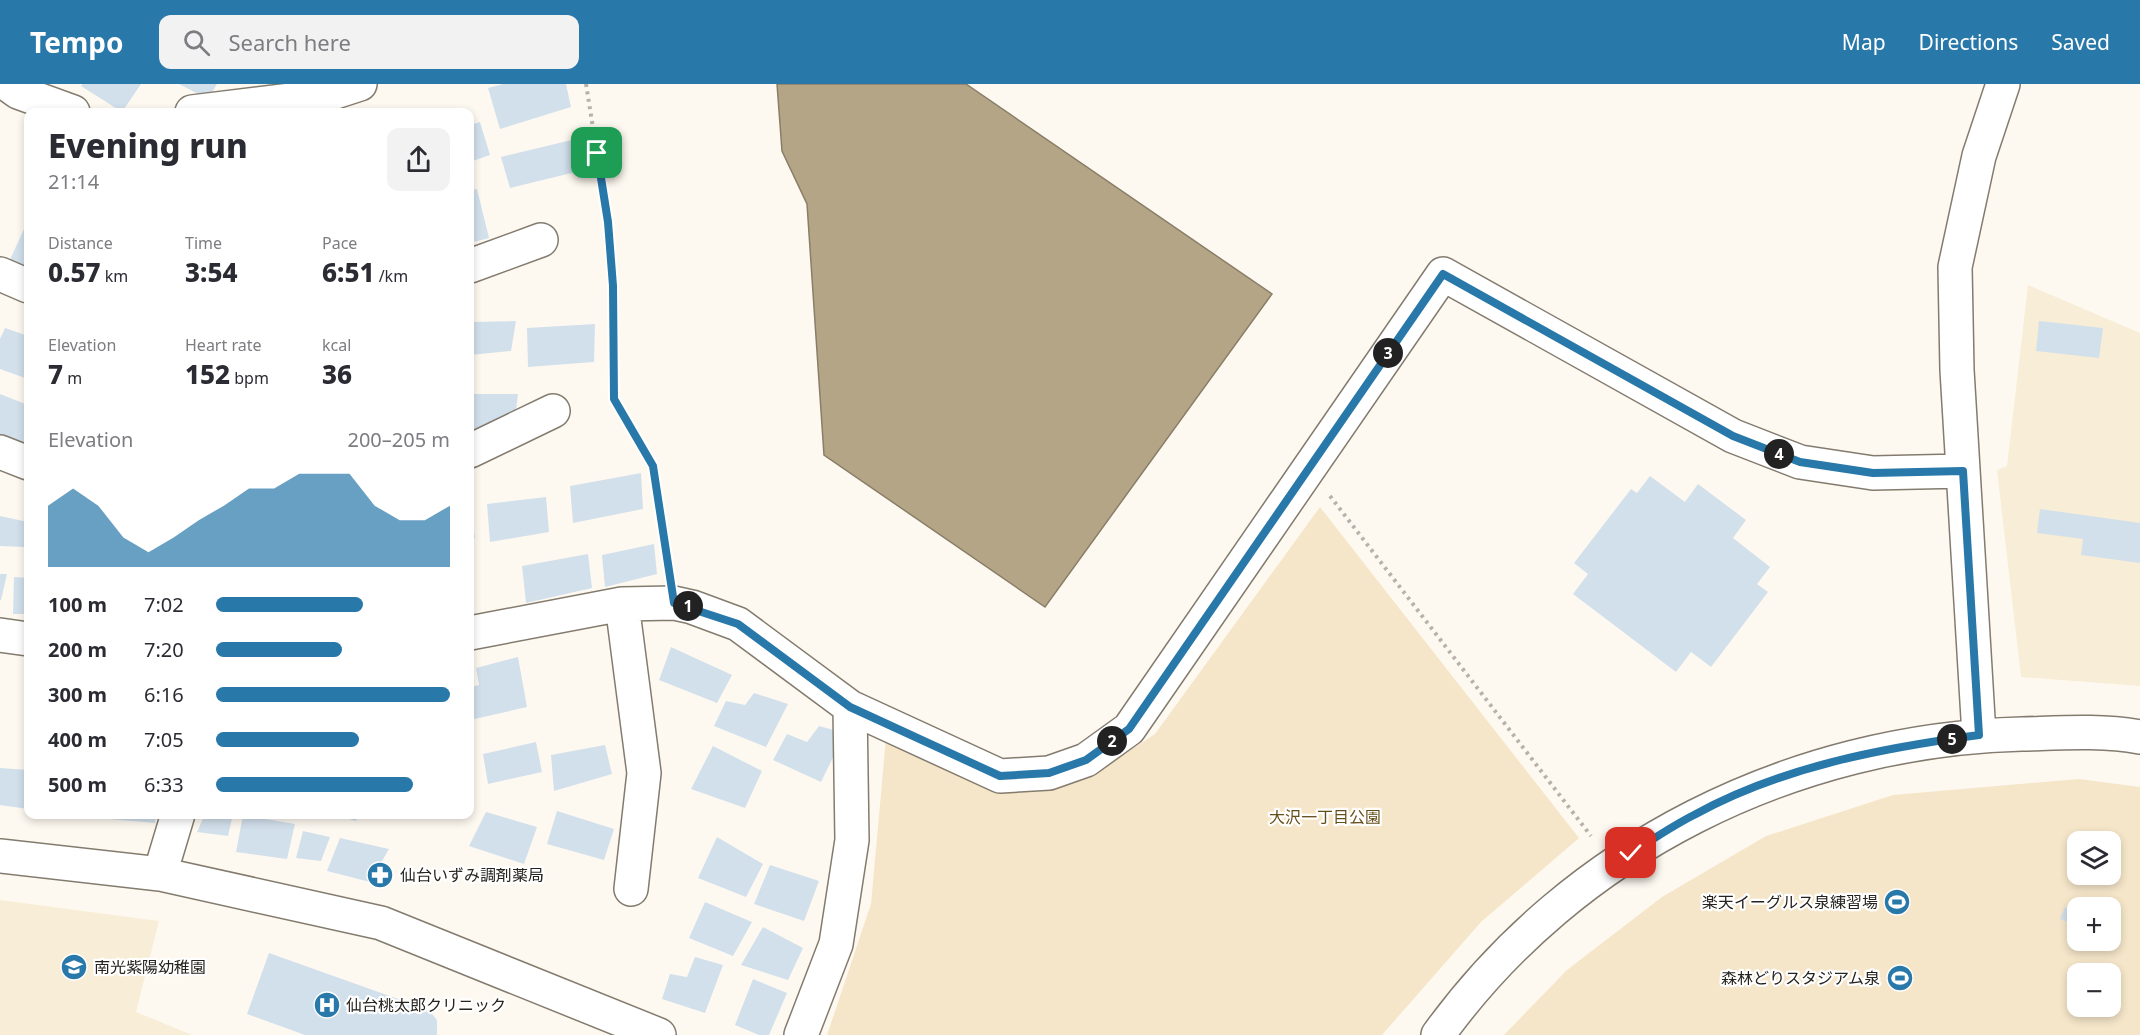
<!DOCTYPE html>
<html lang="en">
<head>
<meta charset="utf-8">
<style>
	:root { --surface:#fff; --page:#f2f2f3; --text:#2b2b33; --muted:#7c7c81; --accent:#2978aa }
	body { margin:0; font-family:"Noto Sans","Noto Sans JP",sans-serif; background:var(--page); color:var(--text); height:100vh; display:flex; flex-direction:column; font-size:22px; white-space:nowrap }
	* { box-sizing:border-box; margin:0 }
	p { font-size:20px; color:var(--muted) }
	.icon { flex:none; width:33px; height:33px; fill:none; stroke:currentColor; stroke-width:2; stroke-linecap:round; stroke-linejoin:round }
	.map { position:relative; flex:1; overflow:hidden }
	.drawer { position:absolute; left:24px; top:24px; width:450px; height:711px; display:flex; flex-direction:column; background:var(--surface); border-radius:12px; box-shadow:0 3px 9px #0003 }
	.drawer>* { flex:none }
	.fabs { position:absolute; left:2067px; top:747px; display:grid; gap:12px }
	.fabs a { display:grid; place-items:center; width:54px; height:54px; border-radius:12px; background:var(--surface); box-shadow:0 3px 9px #0003; font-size:30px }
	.pin { position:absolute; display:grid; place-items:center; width:51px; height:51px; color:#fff; margin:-26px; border-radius:12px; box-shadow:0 3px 9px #0006 }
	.km { position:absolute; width:30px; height:30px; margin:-15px; border-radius:50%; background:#222; color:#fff; font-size:16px; line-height:30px; text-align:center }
	.round { display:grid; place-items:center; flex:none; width:63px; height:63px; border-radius:12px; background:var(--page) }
	.summary { display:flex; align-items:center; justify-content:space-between; height:102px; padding:0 24px }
	h1 { font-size:33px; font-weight:800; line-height:45px }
	.metrics { display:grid; grid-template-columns:repeat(3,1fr); gap:9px; height:102px; padding:6px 24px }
	.metrics div { display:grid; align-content:center }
	.metrics b { font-size:26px; font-weight:800 }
	.metrics small { font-size:16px; font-weight:400 }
	.metrics p { font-size:16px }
	.chart { height:168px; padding:12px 24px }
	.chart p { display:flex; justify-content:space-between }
	.chart svg { width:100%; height:108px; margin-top:6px; fill:var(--accent); opacity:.7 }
	ul { padding:0 24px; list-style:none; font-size:20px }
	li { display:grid; grid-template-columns:96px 72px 1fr; align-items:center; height:45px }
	li i { height:15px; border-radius:8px; background:var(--accent) }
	header { display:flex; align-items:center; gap:36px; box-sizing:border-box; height:84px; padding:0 30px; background:var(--accent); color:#fff }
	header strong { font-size:28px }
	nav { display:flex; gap:33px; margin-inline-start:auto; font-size:21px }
	.search { width:420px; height:54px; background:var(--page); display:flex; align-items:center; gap:15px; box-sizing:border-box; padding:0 21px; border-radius:12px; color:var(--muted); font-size:22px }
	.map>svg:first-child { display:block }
	.built { fill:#f8edd6 }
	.green { fill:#f5e6c9; fill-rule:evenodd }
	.water { fill:#b4a587; stroke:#897e68; stroke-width:1.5 }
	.building { fill:#d2e0ec }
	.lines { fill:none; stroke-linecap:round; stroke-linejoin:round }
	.minor-casing { stroke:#837b6e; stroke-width:36 }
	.path { stroke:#b6b1aa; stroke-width:4; stroke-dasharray:3 4.5; stroke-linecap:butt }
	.minor { stroke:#fff; stroke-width:33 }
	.route-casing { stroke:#fff; stroke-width:12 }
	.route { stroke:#2978aa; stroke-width:8 }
	.labels { text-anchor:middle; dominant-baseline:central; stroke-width:4.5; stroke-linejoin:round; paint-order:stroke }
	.park-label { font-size:16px; fill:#664e1a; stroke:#fff }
	.poi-label { font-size:16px; fill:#26231e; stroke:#fff; text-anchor:start }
</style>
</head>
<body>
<header>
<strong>Tempo</strong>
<div class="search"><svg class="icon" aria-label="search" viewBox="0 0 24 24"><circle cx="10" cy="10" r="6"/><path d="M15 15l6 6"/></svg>Search here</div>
<nav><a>Map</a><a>Directions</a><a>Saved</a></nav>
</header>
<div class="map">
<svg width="2140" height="951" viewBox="0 0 2140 951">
	<rect width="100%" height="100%" fill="#fef9f0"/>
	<path class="built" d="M2028,201l112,48v353l-119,-9 -24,-207 10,-4z
		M0,816l159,21 -23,91 56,23h-192z"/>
	<path class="green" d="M1320,423l259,331 -98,84 -99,113h-555l44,-131 15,-166 103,47 110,-14 56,-37z
		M2079,695l61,8v248h-636l63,-65 95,-73 104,-61 127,-41zM2078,758h32v32h-32zM2078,824h32v32h-32zM2078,890h32v32h-32z"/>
	<path class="water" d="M777,0h189l306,210 -227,313 -221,-152 -17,-251 -25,-53z"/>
	<path class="building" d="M83,0h58l-19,28 -41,-26z
		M179,0h38l-9,15z
		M503,0h63l5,23 -71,22 -12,-41z
		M480,38l10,33 -20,7v-37z
		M580,54l8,31 -78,19 -9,-31z
		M477,105l12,49 -19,5v-53z
		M28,136v46l-19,-4z
		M516,237l-5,30 -41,4v-33z
		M2039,237l64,7 -4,30 -63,-7z
		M595,240l-1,38 -66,5 -1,-39z
		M5,244l23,8v43l-28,-10v-30z
		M0,310l28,11v42l-28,-10z
		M470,310h48l-3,24 -45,16z
		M641,389l2,36 -70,14 -3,-37z
		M1650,392l35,26 13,-18 48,36 -13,18 37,29 -13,17 11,8 -57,75 -20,-15 -15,20 -103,-78 15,-20 -14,-11 57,-74 6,4z
		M546,413l3,35 -59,10 -3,-38z
		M2040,425l100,14v40l-59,-8 2,-16 -46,-6z
		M470,426l5,28 -5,2z
		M0,432l28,6 -4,25 -24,-1z
		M654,460l3,30 -52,13 -3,-32z
		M588,470l4,34 -66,15 -4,-37z
		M0,490h7l-6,26h-1z
		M14,493l14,1v36h-15z
		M671,563l61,28 -15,28 -58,-23z
		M518,573l9,50 -57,13v-33l9,-2 -3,-17z
		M754,609l34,11 -22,43 -52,-21 12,-25 19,4z
		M819,642l26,7 -24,49 -48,-22 14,-26 20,8z
		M536,658l6,30 -54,12 -5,-30z
		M605,661l7,29 -58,17 -3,-36z
		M713,662l49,25 -17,37 -54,-19z
		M0,684l28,2v39l-28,-4z
		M557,727l57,18 -10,31 -57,-16z
		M486,728l51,15 -13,37 -55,-18z
		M100,730h56l-1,9 -56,-5z
		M205,730h28l-5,22 -31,-4z
		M331,730h27l-2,7z
		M243,731l52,9 -8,35 -51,-7z
		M303,747l27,6 -9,24 -25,-3z
		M717,753l46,27 -17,33 -48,-19z
		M340,754l49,11 -19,33 -43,-11z
		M770,781l49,16 -15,40 -50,-17z
		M705,818l47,20 -19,34 -44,-18z
		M2065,823l13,5v13l-18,-6z
		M763,843l40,21 -15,32 -47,-15z
		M269,869l160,57 8,10v15h-132l-58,-21z
		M695,873l28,8 -18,48 -43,-14 8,-25 17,3z
		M753,895l34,14 -18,42h-10l-24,-10z"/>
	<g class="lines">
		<defs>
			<path id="minor" d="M7,0l11,8 55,20
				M192,28l131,-16 37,-12
				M470,182l71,-26
				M0,190l28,12
				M470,367l83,-40
				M0,368l28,11
				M622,520l22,169 -13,116
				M470,549l152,-29 52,-1 18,4 46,17 112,83 150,69 49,-3 37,-13 43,-31 314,-455 290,162 67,26 73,11 90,-2
				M0,551l28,4
				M1979,651l-22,-365 -2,-103 24,-111 24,-72
				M0,772l160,18 221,49 278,112
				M160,790l18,-60
				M801,951l35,-91 16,-104 -2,-133
				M1438,951c135,-187 355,-295 584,-301 38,-1 80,-4 118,3"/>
		</defs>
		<use href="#minor" class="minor-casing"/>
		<path class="path" d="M586,0l22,138 5,64v113l40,67 16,104
			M1330,412l261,340"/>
		<use href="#minor" class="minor"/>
	</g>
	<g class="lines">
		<defs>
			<path id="route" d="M597,69l11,69 5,64 1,113 39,67 21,137 64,21 112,83 150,69 49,-3 37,-13 43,-31 314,-455 290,162 67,26 73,11 90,-2 16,264c-97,13 -198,32 -285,80 -22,11 -42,25 -63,38"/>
		</defs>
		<use href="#route" class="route-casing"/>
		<use href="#route" class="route"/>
	</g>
	<defs>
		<symbol id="pharmacy-disc" viewBox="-11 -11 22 22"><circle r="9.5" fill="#2978aa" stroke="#fff"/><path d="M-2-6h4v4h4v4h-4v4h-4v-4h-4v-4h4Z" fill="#fff"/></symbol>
		<symbol id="stadium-disc" viewBox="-11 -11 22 22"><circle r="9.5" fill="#2978aa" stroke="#fff"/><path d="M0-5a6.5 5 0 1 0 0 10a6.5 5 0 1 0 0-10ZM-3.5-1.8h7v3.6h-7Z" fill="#fff"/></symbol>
		<symbol id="school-disc" viewBox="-11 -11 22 22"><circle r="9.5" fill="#2978aa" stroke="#fff"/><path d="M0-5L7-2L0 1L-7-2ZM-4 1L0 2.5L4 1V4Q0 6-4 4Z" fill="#fff"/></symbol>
		<symbol id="hospital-disc" viewBox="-11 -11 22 22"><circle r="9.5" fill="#2978aa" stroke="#fff"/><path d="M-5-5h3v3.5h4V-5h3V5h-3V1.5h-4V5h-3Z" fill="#fff"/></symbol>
	</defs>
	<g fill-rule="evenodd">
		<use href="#pharmacy-disc" x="365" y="776" width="30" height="30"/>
		<use href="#stadium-disc" x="1882" y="803" width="30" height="30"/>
		<use href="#school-disc" x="59" y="868" width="30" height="30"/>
		<use href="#stadium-disc" x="1885" y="879" width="30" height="30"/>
		<use href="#hospital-disc" x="312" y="906" width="30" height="30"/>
	</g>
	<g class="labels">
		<g class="park-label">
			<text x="1325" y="733">大沢一丁目公園</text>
		</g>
		<g class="poi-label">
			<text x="400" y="791">仙台いずみ調剤薬局</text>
			<text x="1878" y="818" text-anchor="end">楽天イーグルス泉練習場</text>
			<text x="94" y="883">南光紫陽幼稚園</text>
			<text x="1880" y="894" text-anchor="end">森林どりスタジアム泉</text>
			<text x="346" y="921">仙台桃太郎クリニック</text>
		</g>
	</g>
</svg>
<div class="fabs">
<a><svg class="icon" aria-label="layers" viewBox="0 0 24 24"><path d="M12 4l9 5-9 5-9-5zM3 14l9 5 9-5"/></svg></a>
<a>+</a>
<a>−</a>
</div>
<div class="pin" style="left:597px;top:69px;background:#1e9e55"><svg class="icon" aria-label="arrive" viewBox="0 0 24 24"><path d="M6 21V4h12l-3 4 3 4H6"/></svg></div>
<div class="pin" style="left:1631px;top:769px;background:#d93025"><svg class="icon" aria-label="check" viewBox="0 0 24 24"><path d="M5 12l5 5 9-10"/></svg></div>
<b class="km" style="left:688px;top:522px">1</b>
<b class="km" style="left:1112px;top:657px">2</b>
<b class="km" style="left:1388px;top:269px">3</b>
<b class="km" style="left:1779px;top:370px">4</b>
<b class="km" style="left:1952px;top:655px">5</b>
<section class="drawer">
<div class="summary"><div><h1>Evening run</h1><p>21:14</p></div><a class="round"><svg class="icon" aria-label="share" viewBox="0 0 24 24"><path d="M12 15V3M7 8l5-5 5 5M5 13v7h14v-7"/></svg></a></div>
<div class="metrics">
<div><p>Distance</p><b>0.57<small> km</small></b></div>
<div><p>Time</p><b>3:54</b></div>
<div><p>Pace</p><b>6:51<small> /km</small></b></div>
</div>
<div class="metrics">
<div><p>Elevation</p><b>7<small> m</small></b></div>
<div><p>Heart rate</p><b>152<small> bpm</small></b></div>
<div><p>kcal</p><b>36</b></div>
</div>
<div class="chart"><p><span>Elevation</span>200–205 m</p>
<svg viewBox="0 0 160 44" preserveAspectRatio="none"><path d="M0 44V19L10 12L20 19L30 32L40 38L50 32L60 25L70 19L80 12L90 12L100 6L110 6L120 6L130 19L140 25L150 25L160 19V44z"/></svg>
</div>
<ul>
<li><b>100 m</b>7:02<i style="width:63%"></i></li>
<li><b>200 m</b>7:20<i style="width:54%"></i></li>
<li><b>300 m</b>6:16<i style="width:100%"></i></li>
<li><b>400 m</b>7:05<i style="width:61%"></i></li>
<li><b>500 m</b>6:33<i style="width:84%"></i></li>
</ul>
</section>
</div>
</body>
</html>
